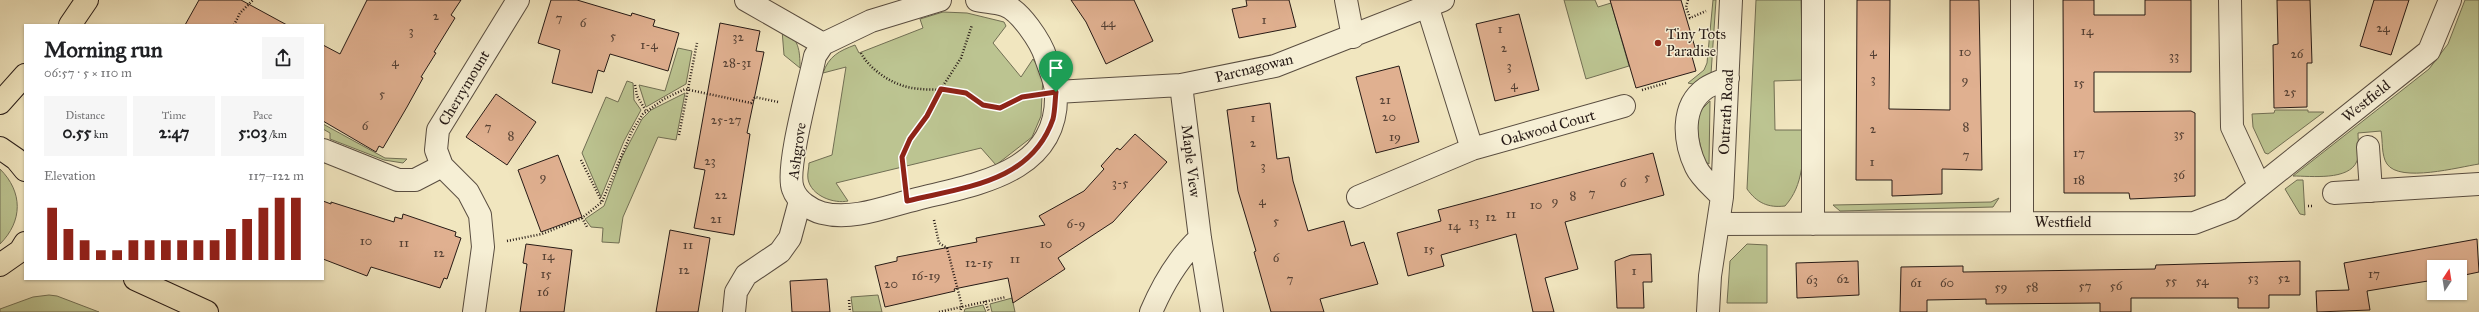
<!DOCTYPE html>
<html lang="en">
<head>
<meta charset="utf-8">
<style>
	:root { --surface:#fff; --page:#f6f6f6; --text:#202124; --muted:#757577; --accent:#8f2418 }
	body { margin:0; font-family:"IM FELL Great Primer",serif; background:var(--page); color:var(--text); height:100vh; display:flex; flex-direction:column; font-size:15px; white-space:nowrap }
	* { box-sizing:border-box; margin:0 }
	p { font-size:13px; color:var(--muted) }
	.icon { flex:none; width:22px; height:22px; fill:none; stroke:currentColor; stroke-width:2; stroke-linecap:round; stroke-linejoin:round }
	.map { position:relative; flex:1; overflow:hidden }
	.side { position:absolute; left:24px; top:24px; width:300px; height:256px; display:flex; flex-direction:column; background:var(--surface); border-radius:0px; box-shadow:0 1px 3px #0004 }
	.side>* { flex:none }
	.needle { width:26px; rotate:12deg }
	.buttons { position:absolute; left:2427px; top:260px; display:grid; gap:8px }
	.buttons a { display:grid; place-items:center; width:40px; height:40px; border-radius:0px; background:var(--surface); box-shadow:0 1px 3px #0004; font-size:20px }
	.pin { position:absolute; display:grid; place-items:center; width:34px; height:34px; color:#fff; margin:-41px -17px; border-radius:50% 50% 50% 0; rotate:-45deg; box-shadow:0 0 4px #0007 }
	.pin .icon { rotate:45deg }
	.round { display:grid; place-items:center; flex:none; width:42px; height:42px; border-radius:0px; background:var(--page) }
	.overview { display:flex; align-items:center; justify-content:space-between; height:68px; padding:0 20px }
	h1 { font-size:22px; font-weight:700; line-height:30px }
	.metrics { display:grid; grid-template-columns:repeat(3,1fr); gap:6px; height:68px; padding:4px 20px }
	.metrics div { display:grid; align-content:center; border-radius:0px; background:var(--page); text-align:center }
	.metrics b { font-size:17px; font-weight:700 }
	.metrics small { font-size:11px; font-weight:400 }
	.metrics p { font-size:11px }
	.chart { height:112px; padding:8px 20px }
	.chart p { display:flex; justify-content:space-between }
	.chart svg { width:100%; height:72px; margin-top:4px; stroke:var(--accent); stroke-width:6 }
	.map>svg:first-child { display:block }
	.green { fill:#bcc491; stroke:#716f54 }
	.building { fill:#e0b090; stroke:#261a16 }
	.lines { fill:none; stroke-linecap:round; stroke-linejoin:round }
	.minor-casing { stroke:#594d40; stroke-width:24 }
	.major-casing { stroke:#261a16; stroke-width:24 }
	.highway-casing { stroke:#261a16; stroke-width:24 }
	.path { stroke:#261a16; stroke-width:2.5; stroke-dasharray:1 2; stroke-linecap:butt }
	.minor { stroke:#f6efd5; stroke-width:22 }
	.major { stroke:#f1e6bf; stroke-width:22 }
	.highway { stroke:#f1e6bf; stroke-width:22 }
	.route-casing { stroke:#fff; stroke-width:8 }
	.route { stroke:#8f2418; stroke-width:5 }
	.poi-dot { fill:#8f2418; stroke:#f6efd5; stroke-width:1.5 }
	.labels { text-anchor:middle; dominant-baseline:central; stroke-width:3; stroke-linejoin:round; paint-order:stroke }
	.number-label { font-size:13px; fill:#544034 }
	.poi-label { font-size:15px; fill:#261a16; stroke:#f6efd5; text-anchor:start }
	.street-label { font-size:15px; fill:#261a16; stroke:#f6efd5 }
</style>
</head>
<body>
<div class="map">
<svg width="2479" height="312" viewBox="0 0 2479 312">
	<rect width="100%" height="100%" fill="#f1e6bf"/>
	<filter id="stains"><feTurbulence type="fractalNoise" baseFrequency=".005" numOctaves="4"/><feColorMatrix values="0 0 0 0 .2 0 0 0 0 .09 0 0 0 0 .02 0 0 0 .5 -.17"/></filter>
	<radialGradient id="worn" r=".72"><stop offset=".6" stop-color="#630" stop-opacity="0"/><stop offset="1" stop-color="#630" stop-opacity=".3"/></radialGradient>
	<path class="green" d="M1564,0h31l3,7 13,-4 18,63 -43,13z
		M1713,0h3l-5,74 -14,11 -9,-2 16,-13 3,-7z
		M1756,0h45l2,80 -29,1 1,49h29c-1,27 0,55 -19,76 -17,2 -28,-3 -38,-17z
		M2465,0h14v164c-20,3 -79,19 -92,0 -6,-9 -4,-23 -6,-33l-23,2c0,8 2,20 -1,28 -8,20 -46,15 -64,15l136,-107 19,-25z
		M943,12l24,1 37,9 2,4 -13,17 28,34 12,-18 10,16 -2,41 -9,21 -36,28 -15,-17 -145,35 12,18c-14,3 -37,-5 -40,-22 -1,-5 1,-11 1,-16l23,-8 14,-88 -23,6c6,-17 16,-22 32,-28l4,8 64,-25 -3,-9z
		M782,30c17,7 18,21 18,38l-16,-13z
		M678,48l14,3 -6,33 -40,23 -7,-22 26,6z
		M627,81l6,2 1,17 7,10 -17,31 -23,56 -19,-44 24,-56 12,5z
		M685,93l-9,47 -18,-3 -35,80 -4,26 -17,-1 1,-14 -12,-1 -6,-8 19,-13 18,-49 20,-38 9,-9z
		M1710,101l-1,63 -5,-3 -7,-30 2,-19z
		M2275,110h33v2h16l-56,42 -3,-1 -12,-26 -1,-13 22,-1z
		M323,124l62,34 22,1 -4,4 -19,-3 -54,-21v-6l-7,-4z
		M0,169c23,23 23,52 0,75z
		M2297,180h6l2,35 -5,-1 -15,-25z
		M1999,198l-6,9 -153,4 -7,-6 158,-3z
		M1747,244l20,1v58h-40l3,-42z
		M49,295l8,1 42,16h-99v-3l33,-12z
		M878,295l4,17h-29l-2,-15z
		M1012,298l3,14h-23l-2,-8z
		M983,305l3,7h-22l1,-3z"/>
	<path class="building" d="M199,0h42l46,25h-102z
		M367,0h94l-10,15 4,3 -21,34 2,1 -15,24 2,1 -16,29 -24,41 -4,-2 -3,6 -53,-31v-76l17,9z
		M551,0h26l54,16 1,-3 23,7 -2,6 26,7 -11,38 -58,-17 -6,18 -6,-2 -6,23 -40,-10 8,-33 -22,-7z
		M1071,0h63l19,41 -47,23 -20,-42z
		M1246,0h43l7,27 -57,11 -7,-29 15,-3z
		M1610,0h71l15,51 -5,2 5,18 -60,17z
		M1857,0h33l-1,109 61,1v-110h29l3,170 -40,-1v25l-50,2v-16h-36z
		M2063,0h31v15h51v-15h46v72h-97v40l97,-1 4,2v83l-65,3 -1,-6h-65z
		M2277,0h33l2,63h-5v44l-33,1 -1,-63 5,-1z
		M2374,0h35l-18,55 -31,-9z
		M1519,14l20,76 -44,11 -19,-77z
		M720,23l40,8 -4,20 8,1 -17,81 3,1 -16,101 -40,-7 11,-58 -11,-2z
		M1399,66l20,76 -43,11 -20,-76z
		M496,94l40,28 -29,43 -41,-28z
		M1270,103l7,56 12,-2 4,24 15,50 36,-10 7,25 13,-4 14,42 -58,15 4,13h-53l-17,-60 2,-1 -18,-60 -11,-81z
		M1135,134l32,28 -54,60 -55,36 7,11 -52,34 -5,-25 -54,11 1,2 -70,16 -10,-41 22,-5v-4l80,-15 -1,-4 69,-13 -6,-9 45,-25 20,-22 -3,-3 16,-18 3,2z
		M1653,153l11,42 -99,27 13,47 -33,9 9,34h-21l-17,-78 -75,21 3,11 -36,10 -11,-43 44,-12 -3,-11z
		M558,155l24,62 -41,15 -23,-62z
		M323,201l8,3v-2l63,20 1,-5 7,2 1,-5 53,18 -1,4 6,2 -14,41 -3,-1 -4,10 -69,-21 -4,9 -44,-17z
		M670,230l40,8 -12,74h-42z
		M2477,239l2,33 -19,4v-9h-26v13l-67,11 3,19 -53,2 -1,-21 33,-1 -5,-27z
		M526,244l46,6 -8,62h-44l7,-48 -4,-1z
		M1651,254l1,28h-9l1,26h-27l-2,-47 16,-6z
		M1858,261l1,34 -62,3 -1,-35z
		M2300,261v34h-31v13h-31v-10h-107v14h-31v-9l-114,1v-5l-59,1v12h-27l1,-45 62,-1v6l192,-3 1,-4z
		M827,279l3,33h-38l-2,-31z"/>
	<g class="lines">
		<defs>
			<path id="minor" d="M746,0l77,44
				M940,0l-69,21 -48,23 -8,12c-5,25 -30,113 -22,133 4,12 18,21 29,24 31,8 66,-7 95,-14 59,-15 142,-26 139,-106 0,-11 -7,-25 -10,-35 -5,-16 -26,-48 -42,-53 -9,-3 -19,-3 -27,-5
				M1346,0l7,37
				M2022,0v222
				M2230,0l2,127 27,58
				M1427,5l45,144
				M1181,85l19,153 12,74
				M1056,92l125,-7 94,-19 168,-66
				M2368,147l3,44
				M323,150l75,30h17l27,-14
				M2334,193l145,-9
				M1358,197l114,-48 152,-43
				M1722,197c-8,-9 -21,-19 -26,-30 -12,-25 -16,-61 10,-79 6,-4 15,-7 22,-10
				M1718,224l476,-1 37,-14 198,-158 21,-51
				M1813,224v-224
				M474,312l9,-65 -3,-32 -12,-23 -26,-26 -6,-16 2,-20 80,-130
				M734,312l2,-20 10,-17 34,-23 10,-14 10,-37
				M1151,312c12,-28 27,-54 49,-74
				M1708,312l2,-36 12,-79 9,-197"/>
			<path id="major" d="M70,25l17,-25
				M0,103l25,-28"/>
			<path id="highway" d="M0,148l16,11 9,11
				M0,265l20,-14 5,-8
				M135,279l72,33"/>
		</defs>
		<use href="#minor" class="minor-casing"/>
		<use href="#major" class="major-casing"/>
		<use href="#highway" class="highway-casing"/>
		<path class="path" d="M1688,0l-2,7 4,11 16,-7
			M234,25l6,-12 13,-13
			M861,53c9,17 32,32 51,35 18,3 35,0 52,5 13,4 21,18 36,15 11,-2 20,-11 32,-12
			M635,85l2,11 9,15
			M1642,90l24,-7
			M679,135l18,-92
			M581,160l21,42
			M904,177l-2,-20 8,-18 17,-23 14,-27 20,-31 11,-33
			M2308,206h5
			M582,218l5,9
			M934,220l5,23 8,5 15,58 -2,6
			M507,241l35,-7 40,-16 20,-16 30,-71 11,-17 21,-15 21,-10 66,14 4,-6 23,5
			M849,300l1,12
			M985,301l4,11
			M939,312l67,-15"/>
		<use href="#minor" class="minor"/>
		<use href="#major" class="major"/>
		<use href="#highway" class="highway"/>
	</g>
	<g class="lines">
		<defs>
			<path id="route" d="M941,89l25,4 17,12 17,3 22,-11 34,-5c-1,8 -1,19 -3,27 -22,64 -89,68 -146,82l-5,-44 8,-18 17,-23z"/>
		</defs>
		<use href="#route" class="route-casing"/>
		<use href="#route" class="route"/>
	</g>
	<circle class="poi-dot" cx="1658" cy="43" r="4"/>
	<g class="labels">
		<g class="number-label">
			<text x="436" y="16">2</text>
			<text x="559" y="18">7</text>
			<text x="1264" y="20">1</text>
			<text x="583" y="23">6</text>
			<text x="1108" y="23">44</text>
			<text x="2383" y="28">24</text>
			<text x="1500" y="29">1</text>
			<text x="411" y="31">3</text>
			<text x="2087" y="31">14</text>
			<text x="613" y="36">5</text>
			<text x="738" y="37">32</text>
			<text x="649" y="45">1-4</text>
			<text x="1504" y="48">2</text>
			<text x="1873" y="52">4</text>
			<text x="1965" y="52">10</text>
			<text x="2297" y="54">26</text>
			<text x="2174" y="56">33</text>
			<text x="395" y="62">4</text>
			<text x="737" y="63">28-31</text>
			<text x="1509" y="66">3</text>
			<text x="1873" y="79">3</text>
			<text x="1965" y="80">9</text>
			<text x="2079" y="83">15</text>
			<text x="1514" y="85">4</text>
			<text x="2290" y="92">25</text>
			<text x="382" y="94">5</text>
			<text x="1385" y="100">21</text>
			<text x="1389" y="117">20</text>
			<text x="1253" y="118">1</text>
			<text x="726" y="120">25-27</text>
			<text x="365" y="126">6</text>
			<text x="488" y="127">7</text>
			<text x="1966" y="127">8</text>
			<text x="1873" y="129">2</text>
			<text x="2179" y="134">35</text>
			<text x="511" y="136">8</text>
			<text x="1395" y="137">19</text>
			<text x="1253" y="143">2</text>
			<text x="2079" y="153">17</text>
			<text x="1966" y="155">7</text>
			<text x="710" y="161">23</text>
			<text x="1872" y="162">1</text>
			<text x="1263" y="166">3</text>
			<text x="2179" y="175">36</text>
			<text x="543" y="177">9</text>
			<text x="1647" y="177">5</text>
			<text x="2079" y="180">18</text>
			<text x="1120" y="183">3-5</text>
			<text x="1623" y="183">6</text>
			<text x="1592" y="193">7</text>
			<text x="721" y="195">22</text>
			<text x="1573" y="196">8</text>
			<text x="1262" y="201">4</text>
			<text x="1555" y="201">9</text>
			<text x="1536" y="205">10</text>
			<text x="1511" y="214">11</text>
			<text x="1491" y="217">12</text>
			<text x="716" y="219">21</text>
			<text x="1276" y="221">5</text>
			<text x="1474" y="222">13</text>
			<text x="1076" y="224">6-9</text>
			<text x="1454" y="226">14</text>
			<text x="366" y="241">10</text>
			<text x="404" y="243">11</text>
			<text x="1046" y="244">10</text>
			<text x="688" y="245">11</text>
			<text x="1429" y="249">15</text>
			<text x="439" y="253">12</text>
			<text x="548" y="256">14</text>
			<text x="1276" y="258">6</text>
			<text x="1015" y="259">11</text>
			<text x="979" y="263">12-15</text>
			<text x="684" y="270">12</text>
			<text x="1634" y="271">1</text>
			<text x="546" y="274">15</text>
			<text x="2374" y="274">17</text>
			<text x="926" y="276">16-19</text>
			<text x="2253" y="278">53</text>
			<text x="2284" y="278">52</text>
			<text x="1290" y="279">7</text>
			<text x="1843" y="279">62</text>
			<text x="1812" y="280">63</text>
			<text x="2171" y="281">55</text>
			<text x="2202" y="281">54</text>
			<text x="1916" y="283">61</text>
			<text x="1947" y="283">60</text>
			<text x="891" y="284">20</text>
			<text x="2085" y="286">57</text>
			<text x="2116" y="286">56</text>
			<text x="2001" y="287">59</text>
			<text x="2032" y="287">58</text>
			<text x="543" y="292">16</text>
		</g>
		<g class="poi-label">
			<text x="1666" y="34">Tiny Tots<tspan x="1666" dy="17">Paradise</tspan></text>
		</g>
		<g class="street-label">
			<text transform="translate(1254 68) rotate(-14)">Parcnagowan</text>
			<text transform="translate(464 88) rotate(-59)">Cherrymount</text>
			<text transform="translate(2366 101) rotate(-39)">Westfield</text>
			<text transform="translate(1726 112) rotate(-87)">Outrath Road</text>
			<text transform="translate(1548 128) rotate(-16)">Oakwood Court</text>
			<text transform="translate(797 151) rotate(-82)">Ashgrove</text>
			<text transform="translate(1191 161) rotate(83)">Maple View</text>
			<text x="2063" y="222">Westfield</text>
		</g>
	</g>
	<rect width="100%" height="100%" filter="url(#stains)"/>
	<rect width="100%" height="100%" fill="url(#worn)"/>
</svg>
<div class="buttons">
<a><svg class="needle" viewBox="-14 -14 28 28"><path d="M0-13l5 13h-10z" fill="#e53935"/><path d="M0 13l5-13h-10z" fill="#757577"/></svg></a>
</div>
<div class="pin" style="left:1056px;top:92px;background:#1e9e55"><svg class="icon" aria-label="arrive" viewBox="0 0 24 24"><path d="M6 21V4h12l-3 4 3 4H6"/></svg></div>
<section class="side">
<div class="overview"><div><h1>Morning run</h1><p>06:57 · 5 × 110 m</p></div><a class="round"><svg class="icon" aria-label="share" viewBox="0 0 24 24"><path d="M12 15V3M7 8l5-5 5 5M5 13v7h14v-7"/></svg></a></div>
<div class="metrics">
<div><p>Distance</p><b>0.55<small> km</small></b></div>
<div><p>Time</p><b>2:47</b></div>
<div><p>Pace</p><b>5:03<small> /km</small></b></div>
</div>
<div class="chart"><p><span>Elevation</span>117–122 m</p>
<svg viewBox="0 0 160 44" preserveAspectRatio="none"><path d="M5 44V12M15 44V25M25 44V32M35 44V38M45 44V38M55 44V32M65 44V32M75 44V32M85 44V32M95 44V32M105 44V32M115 44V25M125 44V19M135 44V12M145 44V6M155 44V6"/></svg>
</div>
</section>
</div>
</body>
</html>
